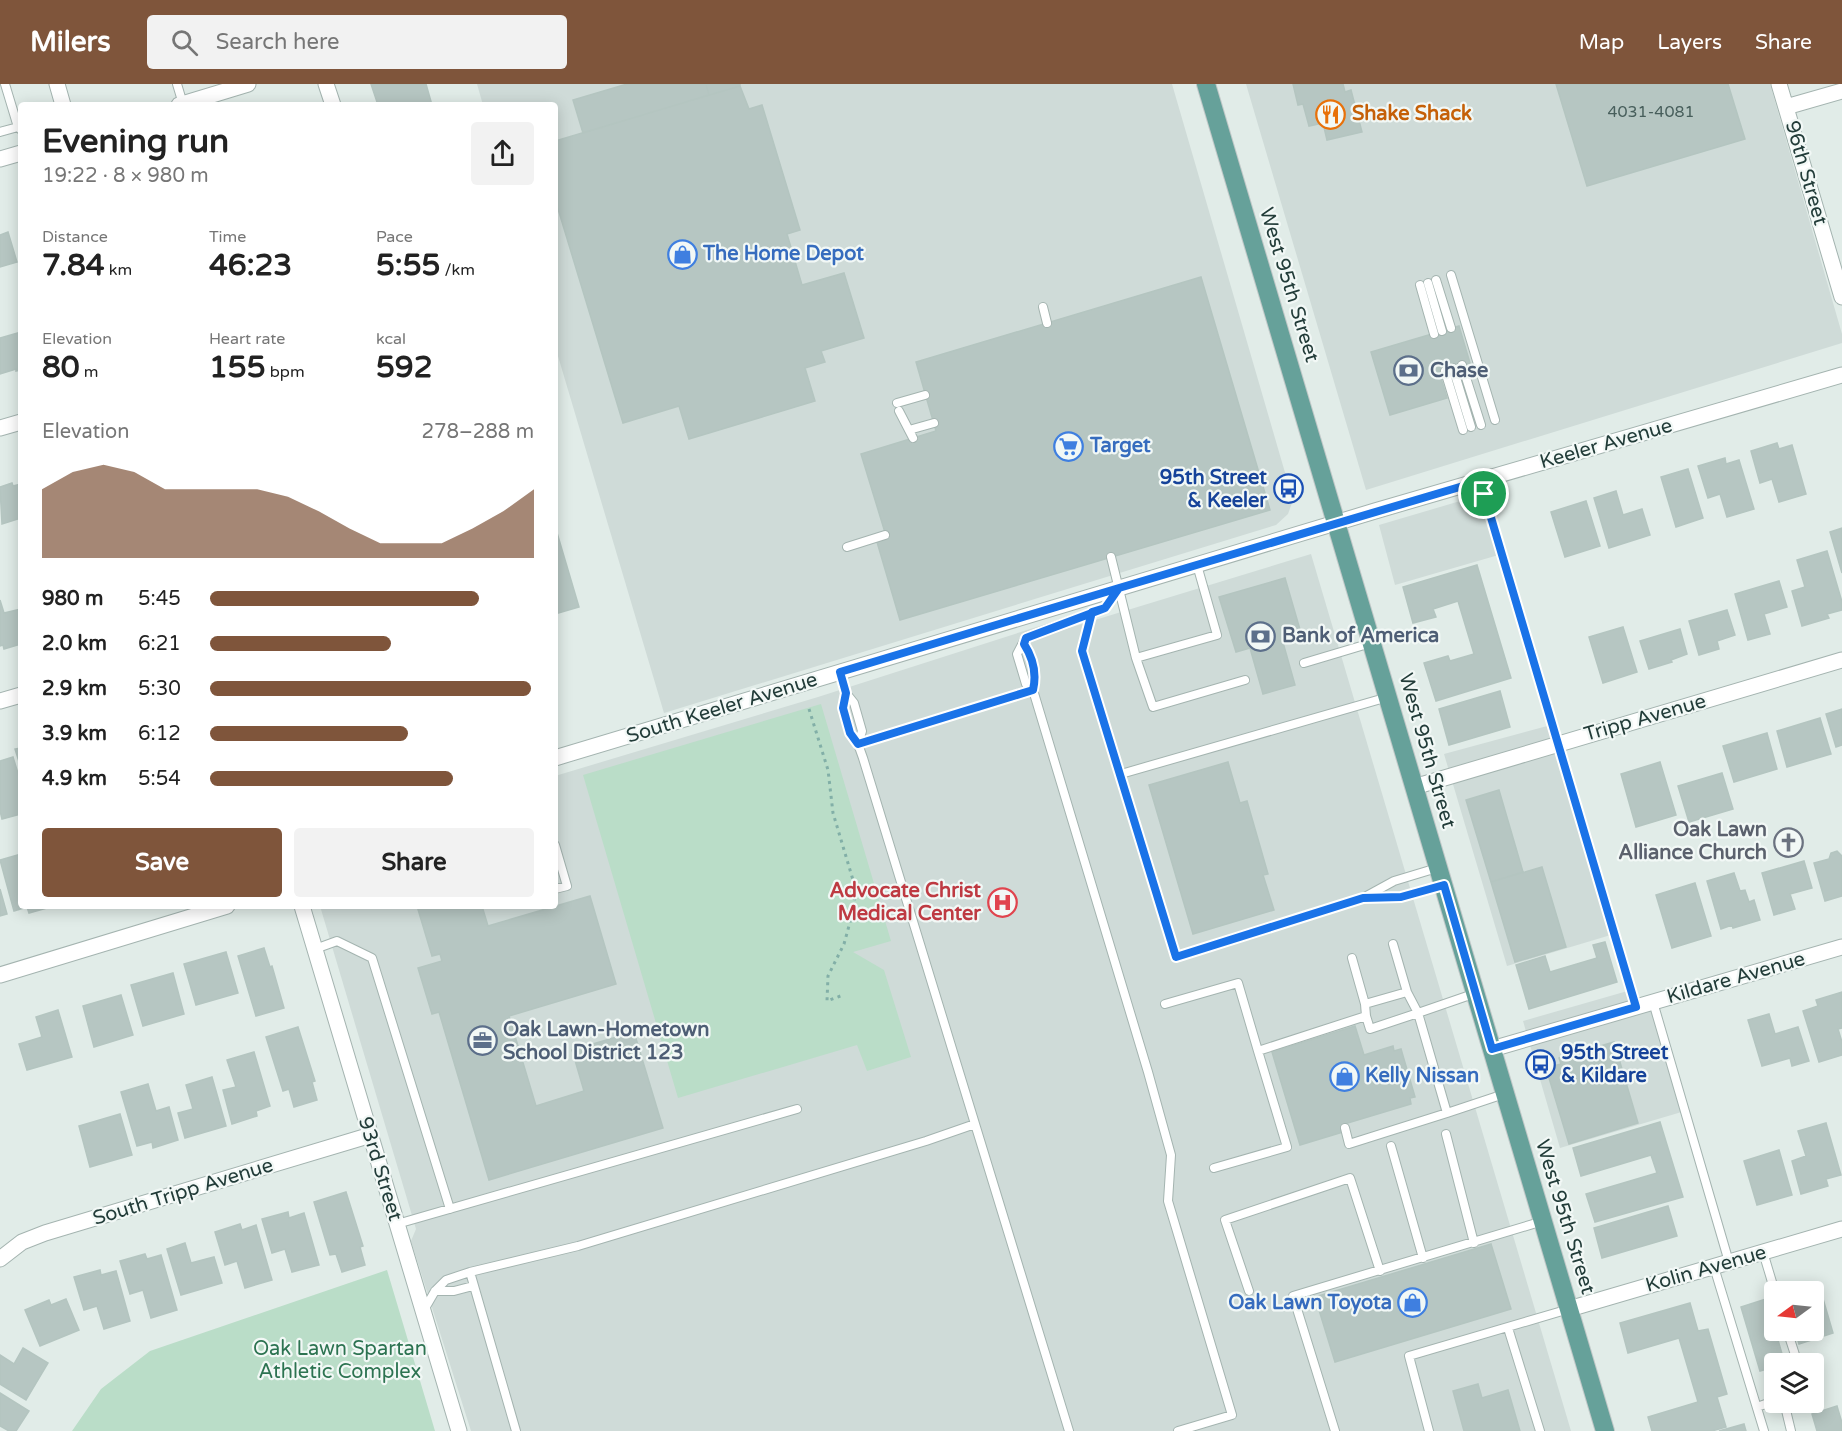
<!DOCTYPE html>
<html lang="en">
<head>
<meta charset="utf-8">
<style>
	:root { --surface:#fff; --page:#f2f2f2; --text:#222; --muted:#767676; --accent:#7f553b }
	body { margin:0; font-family:"Varela Round",sans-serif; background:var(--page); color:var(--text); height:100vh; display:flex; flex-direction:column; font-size:22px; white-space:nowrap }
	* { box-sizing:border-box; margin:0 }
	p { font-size:20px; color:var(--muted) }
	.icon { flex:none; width:33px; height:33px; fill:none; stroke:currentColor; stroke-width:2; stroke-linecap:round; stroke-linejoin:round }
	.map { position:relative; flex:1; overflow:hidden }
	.side { position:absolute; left:18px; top:18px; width:540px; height:807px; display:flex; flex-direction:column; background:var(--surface); border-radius:6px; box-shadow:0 3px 15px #0003 }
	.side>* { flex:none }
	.needle { width:39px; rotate:255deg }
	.controls { position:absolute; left:1764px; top:1197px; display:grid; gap:12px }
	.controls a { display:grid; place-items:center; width:60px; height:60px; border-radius:6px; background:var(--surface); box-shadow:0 3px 15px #0003; font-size:30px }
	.pin { position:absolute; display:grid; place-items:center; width:51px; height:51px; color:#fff; margin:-26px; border:3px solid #fff; border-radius:50%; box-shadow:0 2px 6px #0007 }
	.round { display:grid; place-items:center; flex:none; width:63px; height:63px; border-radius:6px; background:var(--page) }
	.headline { display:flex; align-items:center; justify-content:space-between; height:102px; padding:0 24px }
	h1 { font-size:33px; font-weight:800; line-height:45px }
	.metrics { display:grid; grid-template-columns:repeat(3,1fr); gap:9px; height:102px; padding:6px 24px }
	.metrics div { display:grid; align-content:center }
	.metrics b { font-size:30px; font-weight:800 }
	.metrics small { font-size:16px; font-weight:400 }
	.metrics p { font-size:16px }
	.chart { height:168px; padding:12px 24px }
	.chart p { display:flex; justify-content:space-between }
	.chart svg { width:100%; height:108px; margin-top:6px; fill:var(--accent); opacity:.7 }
	.cta { display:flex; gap:12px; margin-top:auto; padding:12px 24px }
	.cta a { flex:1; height:69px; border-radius:6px; background:var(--accent); color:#fff; font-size:24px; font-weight:800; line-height:69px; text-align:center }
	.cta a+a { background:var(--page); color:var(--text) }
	ul { padding:0 24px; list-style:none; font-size:20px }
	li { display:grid; grid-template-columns:96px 72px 1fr; align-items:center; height:45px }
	li i { height:15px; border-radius:8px; background:var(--accent) }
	header { display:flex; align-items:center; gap:36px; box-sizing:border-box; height:84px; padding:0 30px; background:var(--accent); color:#fff }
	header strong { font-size:28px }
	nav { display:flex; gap:33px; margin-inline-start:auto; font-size:21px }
	.search { width:420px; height:54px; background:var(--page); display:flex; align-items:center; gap:15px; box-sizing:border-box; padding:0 21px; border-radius:6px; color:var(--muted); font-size:22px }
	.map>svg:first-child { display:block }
	.built { fill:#cfdbd8 }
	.green { fill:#baddc8 }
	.building { fill:#b6c6c2; stroke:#b4c5c0; stroke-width:1.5 }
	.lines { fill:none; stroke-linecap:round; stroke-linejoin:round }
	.service-casing { stroke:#a4b4b0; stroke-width:10 }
	.minor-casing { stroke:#a4b4b0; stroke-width:17 }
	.primary-casing { stroke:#c1c8c8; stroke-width:20 }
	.path { stroke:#82afa7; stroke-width:3; stroke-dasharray:3 4.5; stroke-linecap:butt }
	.service { stroke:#fff; stroke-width:8 }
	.minor { stroke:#fff; stroke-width:15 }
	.primary { stroke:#66a19a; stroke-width:18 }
	.route-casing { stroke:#fff; stroke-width:12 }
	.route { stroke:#1a73e8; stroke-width:8 }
	.labels { text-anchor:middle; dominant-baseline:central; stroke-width:4.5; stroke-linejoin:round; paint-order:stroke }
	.number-label { font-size:16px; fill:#475e5b }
	.food-label { font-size:20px; font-weight:bold; fill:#c56008; stroke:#f2f8f6; text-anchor:start }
	.street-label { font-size:20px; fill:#223c39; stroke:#f2f8f6 }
	.shop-label { font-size:20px; font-weight:bold; fill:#366cbe; stroke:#f2f8f6; text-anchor:start }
	.service-label { font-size:20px; font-weight:bold; fill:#4e5e75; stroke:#f2f8f6; text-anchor:start }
	.transit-label { font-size:20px; font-weight:bold; fill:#164399; stroke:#f2f8f6; text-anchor:end }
	.worship-label { font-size:20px; font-weight:bold; fill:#5b616d; stroke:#f2f8f6; text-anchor:end }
	.health-label { font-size:20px; font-weight:bold; fill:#be3a42; stroke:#f2f8f6; text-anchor:end }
	.park-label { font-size:20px; fill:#2c7351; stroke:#f2f8f6 }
</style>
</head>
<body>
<header>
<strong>Milers</strong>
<div class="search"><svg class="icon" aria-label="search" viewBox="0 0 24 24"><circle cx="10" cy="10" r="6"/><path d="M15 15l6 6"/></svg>Search here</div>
<nav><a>Map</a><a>Layers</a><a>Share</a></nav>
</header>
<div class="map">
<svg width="1842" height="1347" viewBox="0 0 1842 1347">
	<rect width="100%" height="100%" fill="#e1ece8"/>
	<path class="built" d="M477,0h695l121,416 -5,14 -12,11 -612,188 -109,-367v-241h-72z
		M1246,0h524l72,250v9l-476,147z
		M1484,410l18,60 -107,31 -16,-60z
		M1311,470l260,877h-1100l-60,-190 5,-12 -96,-323h235v-130l263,-79 228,-73 3,10z
		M1551,641l63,209 -107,32 -63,-212z
		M1631,906l5,17 17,-5 32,109 -125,37 -37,-127z"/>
	<path class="green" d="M821,620l70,237 -38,11 31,18 27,87 -44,14 -10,-26 -179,53 -95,-323z
		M387,1186l48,161h-363l29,-42 49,-38z"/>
	<path class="building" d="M371,0h55l6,21h-54z
		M627,0h79l3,11 -126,38 -10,-33z
		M706,0h34v2l-31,9z
		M1293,0h50l2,8 6,-2 11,42 -35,8 -4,-17 -14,3 -6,-22 -5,1z
		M1556,0h172l17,55 -158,47z
		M740,2l9,23 13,-4 38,125 -13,4 15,51 42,-12 20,65 -43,13 4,11 -20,6 10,33 -126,38 -10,-33 -56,17 -68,-224v-58z
		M8,148l9,30 -17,5v-32z
		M1201,193l69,233 -370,110 -23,-78 10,-3 -26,-85 75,-23 -20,-69z
		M1459,242l11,37 -31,9 8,26 -57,17 -19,-63z
		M21,248v38l-5,1v-2l-16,5v-36z
		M1777,359l2,6 13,-4 14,49 -27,8 -7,-23 -12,4 -9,-32z
		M1725,374l1,6 13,-4 15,49 -27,8 -7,-23 -12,4 -10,-32z
		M1688,385l15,49 -27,9 -15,-50z
		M12,399l1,3 8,-2v34l-19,6 -2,-37z
		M1616,407l7,24 19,-6 8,26 -41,13 -15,-50z
		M1586,417l14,45 -35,11 -14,-45z
		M555,442l24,81 -24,7z
		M1842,444v45l-12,-41z
		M1827,467l15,51v8l-15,4 2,4 -27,8 -10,-35 13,-4 -8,-27z
		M1477,481l34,113 -75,23 -12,-38 24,-7 2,5 24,-7 -16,-53 -25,8 3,8 -23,6 -10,-36z
		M1285,494l16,55 -19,6 13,46 -32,9 -13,-46 -14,4 -17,-55z
		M1779,497l8,26 -23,7 6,20 -22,6 -13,-46z
		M0,516l4,13 17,-4v35l-17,5 -1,-4 -3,1z
		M1727,526l8,25 -18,6 2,8 -20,6 -10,-34z
		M1623,543l14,45 -34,11 -14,-46z
		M1680,545l7,25 -16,6 1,2 -23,7 -9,-28z
		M1500,607l10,36 -61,18 -10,-36z
		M1842,625v36l-6,2 -10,-33z
		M1820,634l11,36 -44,13 -10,-36z
		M1767,649l10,36 -43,13 -11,-36z
		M21,664v20l-6,-19z
		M13,673l8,26v31l-19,5 -2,-8v-50z
		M1228,678l12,41 7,-2 21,73 -5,1 11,35 -81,24 -44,-149z
		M1660,678l16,53 -40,12 -15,-53z
		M1722,689l11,36 -44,13 -11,-36z
		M1499,706l24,82 -32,10 -25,-82z
		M1837,767l5,5v40l-17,5 -11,-38 15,-4 2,-6z
		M21,770v52h33l-25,7 -2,-6 -13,4 -14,-51z
		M1804,777l8,27 -22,6 5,15 -21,6 -12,-42z
		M1542,783l24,80 -51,15 -24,-80z
		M1734,789l6,18 5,-1 4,12 5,-2 6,20 -27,8 -1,-3 -11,4 -14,-48z
		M1695,799l16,53 -39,12 -16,-53z
		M0,805l7,25 -7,2z
		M590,812l26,88 -107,32 27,90 48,-15 -12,-41 62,-18 29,96 -174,52 -50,-168 -7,2 -14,-46 24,-7 -2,-7 -8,2 -15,-50h65l6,20z
		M1605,858l12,40 -88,27 -13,-44 29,-9 5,16 47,-14 -4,-13z
		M264,864l6,19 2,-1 12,42 -28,8 -18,-60z
		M226,868l12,41 -42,12 -12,-41z
		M173,889l11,41 -41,12 -12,-41z
		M1842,908v36l-4,1 4,13v13l-23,7 -16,-51 15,-5 -2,-6z
		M121,911l12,40 -39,12 -11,-41z
		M58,926l14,47 -45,13 -8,-26 23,-7 -6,-20z
		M1769,930l6,20 23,-7 11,34 -17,5 -2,-8 -28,8 -14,-46z
		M1355,942l9,29 29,-9 1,5 7,-2 14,48 -5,1 1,6 -70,21 2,7 -43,13 -28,-93z
		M298,943l17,54 -3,1 5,18 -23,7 -5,-18 -6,2 -17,-54z
		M1614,958l24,81 -69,21 -23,-76 15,-4 -2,-6z
		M254,968l16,54 -14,5 1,5 -25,8 -9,-34 13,-3 -9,-27z
		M212,993l14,49 -41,12 -7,-25 15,-4 -7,-24z
		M148,1000l8,27 13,-4 9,33 -25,8 -1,-6 -15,4 -16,-54z
		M120,1030l12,41 -42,12 -11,-41z
		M1660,1038l23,75 -88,25 -9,-28 71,-21 -6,-18 -70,21 -8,-28z
		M1826,1039l15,52 -15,4 2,7 -27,8 -9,-33 14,-5 -8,-25z
		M1779,1066l13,45 -35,10 -13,-44z
		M346,1108l17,54 -3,1 5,18 -23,7 -6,-18 -6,1 -16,-53z
		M1668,1122l9,30 -75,22 -8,-30z
		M288,1128l1,6 15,-5 15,52 -27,7 -7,-23 -13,4 -10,-34z
		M240,1140l2,6 14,-5 16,55 -27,8 -8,-27 -12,4 -10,-33z
		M185,1159l6,20 23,-6 8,26 -41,12 -14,-46z
		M1491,1160l20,65 -176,53 -20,-65z
		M145,1170l2,5 14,-4 16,55 -26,8 -8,-28 -13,4 -10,-33z
		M100,1186l1,5 15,-4 14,50 -26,8 -7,-23 -13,4 -10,-33z
		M1819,1201l14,48 -34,11 -4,-14h19v-38h-15z
		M66,1215l13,31 -39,16 -15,-36 24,-10 2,5z
		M1766,1215l19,65h-11v3l-14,4 -19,-64z
		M1690,1219l8,28 10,-2 19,65 -10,3 9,30 -14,4h-60l-4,-14 50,-15 -19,-64 -51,15 -8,-30z
		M23,1264l25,15 -22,37 -26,-16v-29l14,9z
		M1478,1300l4,14 26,-8 12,41h-56l-11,-40z
		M0,1309l29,18 -13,20h-7l-9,-5z
		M1837,1322l5,17v8h-25l-5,-17z
		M1744,1340l2,7h-27z"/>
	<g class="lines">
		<defs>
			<path id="service" d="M5,0l13,43 3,3
				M177,0l6,20
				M0,48l18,-5
				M1451,191l44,145
				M1436,196l15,48
				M1428,199l14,48
				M1420,201l14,49
				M1043,223l4,16
				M1462,281l19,60
				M1453,284l18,59
				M1445,287l18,59
				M897,319l28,-8
				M899,327l14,27
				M909,346l25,-7
				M1480,397l156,526
				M847,463l38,-12
				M1111,473l25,101
				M1197,481l20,70 -81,23 17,49 92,-27
				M1092,528l-10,39 94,306 187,-59 31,-17 43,-13
				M1024,560c9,14 13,29 9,46l115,382 23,83 -3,46 64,214 -54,16
				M1304,579l67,-20
				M840,588l6,21 8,10 8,28 -4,13
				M1033,606l-7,-6 -9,-30 9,-17 79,-29 13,-18
				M846,609l-3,15 7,25 8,11 5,14 206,673
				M858,660l175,-54
				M1121,690l267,-77
				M555,761l12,41 -12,3
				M1365,814l36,-1 43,-12
				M315,865l22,-8 35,17 78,251
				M1352,874l13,46
				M1476,909l-58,20 29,100 57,-19
				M1653,918l76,260
				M1165,920l73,-21 20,68
				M1366,932l-1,-12 42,-12 -14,-48
				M1345,1044l4,16 98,-31
				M1446,1050l28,109
				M1391,1062l32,112
				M1214,1084l73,-21 -29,-96 108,-35 4,13 48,-16 -11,-21
				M397,1140l400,-115
				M1763,1168l12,40
				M1714,1183l50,164
				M470,1188l46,159
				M435,1207h19l19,-5
				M1249,1207l-24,-71 125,-42 30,93
				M424,1226l11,-19 11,-11 24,-8 108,-26 348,-105 49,-17
				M1508,1244l32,103
				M1787,1246l11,34
				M1784,1318l7,29
				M1757,1323l17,-6
				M1335,1347l-42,-135 250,-75
				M1429,1347l-20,-75 160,-47"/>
			<path id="minor" d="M57,0l6,21
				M326,0l7,21
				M1779,0l63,213
				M179,21l69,-21
				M1786,23l56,-16
				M0,75l21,-6
				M0,344l21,-6
				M0,617l21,-6
				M555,674l820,-247 467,-136
				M1414,703l428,-127
				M302,822l157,525
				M0,891l227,-69
				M1492,965l350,-102
				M0,1175l22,-17 23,-9 326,-98
				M1569,1225l273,-80"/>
			<path id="primary" d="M1206,0l399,1347"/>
		</defs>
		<use href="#service" class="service-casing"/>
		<use href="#minor" class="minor-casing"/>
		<use href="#primary" class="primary-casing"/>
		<path class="path" d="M809,625l19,61 5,43 23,77 -4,25 -8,29 -16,32 -1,25 16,-6"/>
		<use href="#service" class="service"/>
		<use href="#minor" class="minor"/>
		<use href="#primary" class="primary"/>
	</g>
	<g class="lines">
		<defs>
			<path id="route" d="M1484,410l-4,-13 -361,107 -14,20 -79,30 -2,6c9,14 13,29 9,46l-175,54 -8,-11 -7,-25 3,-15 -6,-21 279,-84 -14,20 -13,4 -10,39 94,306 187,-59 38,-1 43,-12 48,164 144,-42 -152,-513"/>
		</defs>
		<use href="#route" class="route-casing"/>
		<use href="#route" class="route"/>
	</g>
	<defs>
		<symbol id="restaurant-ring" viewBox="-11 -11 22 22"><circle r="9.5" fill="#f2f8f6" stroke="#e8710a" stroke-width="1.5"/><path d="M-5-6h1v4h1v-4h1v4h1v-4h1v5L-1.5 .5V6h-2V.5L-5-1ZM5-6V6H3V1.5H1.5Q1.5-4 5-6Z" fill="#e8710a"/></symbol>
		<symbol id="shop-ring" viewBox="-11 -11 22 22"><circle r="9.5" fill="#f2f8f6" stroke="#3f7fe0" stroke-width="1.5"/><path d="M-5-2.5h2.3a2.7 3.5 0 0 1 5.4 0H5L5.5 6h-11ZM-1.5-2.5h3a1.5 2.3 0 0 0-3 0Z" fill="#3f7fe0"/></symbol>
		<symbol id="bank-ring" viewBox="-11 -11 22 22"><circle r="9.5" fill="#f2f8f6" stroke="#5c6f8a" stroke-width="1.5"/><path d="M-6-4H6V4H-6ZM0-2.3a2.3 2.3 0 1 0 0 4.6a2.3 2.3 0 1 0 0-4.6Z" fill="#5c6f8a"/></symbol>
		<symbol id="supermarket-ring" viewBox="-11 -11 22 22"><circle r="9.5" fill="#f2f8f6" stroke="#3f7fe0" stroke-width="1.5"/><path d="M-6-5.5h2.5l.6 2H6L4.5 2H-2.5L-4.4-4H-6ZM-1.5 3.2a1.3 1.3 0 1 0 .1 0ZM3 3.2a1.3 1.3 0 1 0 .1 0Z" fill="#3f7fe0"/></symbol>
		<symbol id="bus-ring" viewBox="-11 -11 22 22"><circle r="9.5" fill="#f2f8f6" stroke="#1a4fb4" stroke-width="1.5"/><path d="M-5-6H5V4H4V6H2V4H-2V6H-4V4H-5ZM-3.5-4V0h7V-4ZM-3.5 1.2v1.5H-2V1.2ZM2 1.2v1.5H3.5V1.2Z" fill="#1a4fb4"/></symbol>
		<symbol id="church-ring" viewBox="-11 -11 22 22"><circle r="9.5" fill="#f2f8f6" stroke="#6b7280" stroke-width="1.5"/><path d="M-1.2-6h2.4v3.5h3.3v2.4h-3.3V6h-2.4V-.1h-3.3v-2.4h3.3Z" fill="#6b7280"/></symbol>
		<symbol id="hospital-ring" viewBox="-11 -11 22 22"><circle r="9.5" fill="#f2f8f6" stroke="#e0444e" stroke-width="1.5"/><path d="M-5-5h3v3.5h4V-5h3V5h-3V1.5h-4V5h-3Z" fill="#e0444e"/></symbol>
		<symbol id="office-ring" viewBox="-11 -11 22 22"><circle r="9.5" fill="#f2f8f6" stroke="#5c6f8a" stroke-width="1.5"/><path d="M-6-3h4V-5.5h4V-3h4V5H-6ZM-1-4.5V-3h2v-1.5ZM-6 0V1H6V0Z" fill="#5c6f8a"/></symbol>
	</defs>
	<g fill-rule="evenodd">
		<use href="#restaurant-ring" x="1314" y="14" width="33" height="33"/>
		<use href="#shop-ring" x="666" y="154" width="33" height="33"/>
		<use href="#bank-ring" x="1392" y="270" width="33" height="33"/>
		<use href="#supermarket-ring" x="1052" y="346" width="33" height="33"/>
		<use href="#bus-ring" x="1272" y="388" width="33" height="33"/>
		<use href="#bank-ring" x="1244" y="536" width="33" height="33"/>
		<use href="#church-ring" x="1772" y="742" width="33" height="33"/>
		<use href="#hospital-ring" x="986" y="802" width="33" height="33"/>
		<use href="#office-ring" x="466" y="940" width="33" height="33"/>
		<use href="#bus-ring" x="1524" y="964" width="33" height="33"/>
		<use href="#shop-ring" x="1328" y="976" width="33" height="33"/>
		<use href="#shop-ring" x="1396" y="1202" width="33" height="33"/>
	</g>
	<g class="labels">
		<g class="number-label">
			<text x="1651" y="28">4031-4081</text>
		</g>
		<g class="food-label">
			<text x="1352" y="30">Shake Shack</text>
		</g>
		<g class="street-label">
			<text transform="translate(1806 89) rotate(74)">96th Street</text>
			<text transform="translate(1289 201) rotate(73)">West 95th Street</text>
			<text transform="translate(1606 360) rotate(-16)">Keeler Avenue</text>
			<text transform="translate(722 624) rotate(-17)">South Keeler Avenue</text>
			<text transform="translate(1645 634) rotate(-16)">Tripp Avenue</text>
			<text transform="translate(1427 667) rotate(74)">West 95th Street</text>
			<text transform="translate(1736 894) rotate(-16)">Kildare Avenue</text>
			<text transform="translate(380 1085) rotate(73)">93rd Street</text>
			<text transform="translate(183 1108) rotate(-17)">South Tripp Avenue</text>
			<text transform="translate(1565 1133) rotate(73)">West 95th Street</text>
			<text transform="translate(1706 1185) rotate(-16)">Kolin Avenue</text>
		</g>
		<g class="shop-label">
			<text x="703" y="170">The Home Depot</text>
			<text x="1090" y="362">Target</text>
			<text x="1365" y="992">Kelly Nissan</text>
			<text x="1392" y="1219" text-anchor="end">Oak Lawn Toyota</text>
		</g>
		<g class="service-label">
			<text x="1430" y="287">Chase</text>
			<text x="1282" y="552">Bank of America</text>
			<text x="503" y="946">Oak Lawn-Hometown<tspan x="503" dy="23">School District 123</tspan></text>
		</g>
		<g class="transit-label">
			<text x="1267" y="394">95th Street<tspan x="1267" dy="23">&amp; Keeler</tspan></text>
			<text x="1561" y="969" text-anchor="start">95th Street<tspan x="1561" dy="23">&amp; Kildare</tspan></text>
		</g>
		<g class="worship-label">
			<text x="1767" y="746">Oak Lawn<tspan x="1767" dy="23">Alliance Church</tspan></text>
		</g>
		<g class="health-label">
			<text x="981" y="807">Advocate Christ<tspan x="981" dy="23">Medical Center</tspan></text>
		</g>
		<g class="park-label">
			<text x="340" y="1265">Oak Lawn Spartan<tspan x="340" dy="23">Athletic Complex</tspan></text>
		</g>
	</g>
</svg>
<div class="controls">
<a><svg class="needle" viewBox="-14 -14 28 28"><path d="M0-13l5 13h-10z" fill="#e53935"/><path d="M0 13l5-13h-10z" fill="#767676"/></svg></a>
<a><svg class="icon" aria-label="layers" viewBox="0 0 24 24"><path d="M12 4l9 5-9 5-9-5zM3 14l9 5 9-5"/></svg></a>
</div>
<div class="pin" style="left:1484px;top:410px;background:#1e9e55"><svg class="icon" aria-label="arrive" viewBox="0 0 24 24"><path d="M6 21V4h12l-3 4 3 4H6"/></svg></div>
<section class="side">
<div class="headline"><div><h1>Evening run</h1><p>19:22 · 8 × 980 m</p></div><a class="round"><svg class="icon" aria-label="share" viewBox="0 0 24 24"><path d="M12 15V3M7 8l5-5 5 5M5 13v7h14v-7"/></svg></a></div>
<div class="metrics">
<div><p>Distance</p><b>7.84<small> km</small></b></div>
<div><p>Time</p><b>46:23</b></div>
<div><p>Pace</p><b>5:55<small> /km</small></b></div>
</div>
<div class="metrics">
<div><p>Elevation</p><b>80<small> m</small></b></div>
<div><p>Heart rate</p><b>155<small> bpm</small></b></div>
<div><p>kcal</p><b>592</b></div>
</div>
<div class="chart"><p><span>Elevation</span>278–288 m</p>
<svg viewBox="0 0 160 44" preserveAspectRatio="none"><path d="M0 44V16L10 9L20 6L30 9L40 16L50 16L60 16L70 16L80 19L90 25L100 32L110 38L120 38L130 38L140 32L150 25L160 16V44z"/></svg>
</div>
<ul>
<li><b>980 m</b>5:45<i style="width:83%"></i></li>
<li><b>2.0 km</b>6:21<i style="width:56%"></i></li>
<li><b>2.9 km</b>5:30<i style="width:99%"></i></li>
<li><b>3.9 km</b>6:12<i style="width:61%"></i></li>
<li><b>4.9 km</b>5:54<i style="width:75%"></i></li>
</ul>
<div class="cta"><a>Save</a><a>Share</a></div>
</section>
</div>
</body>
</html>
